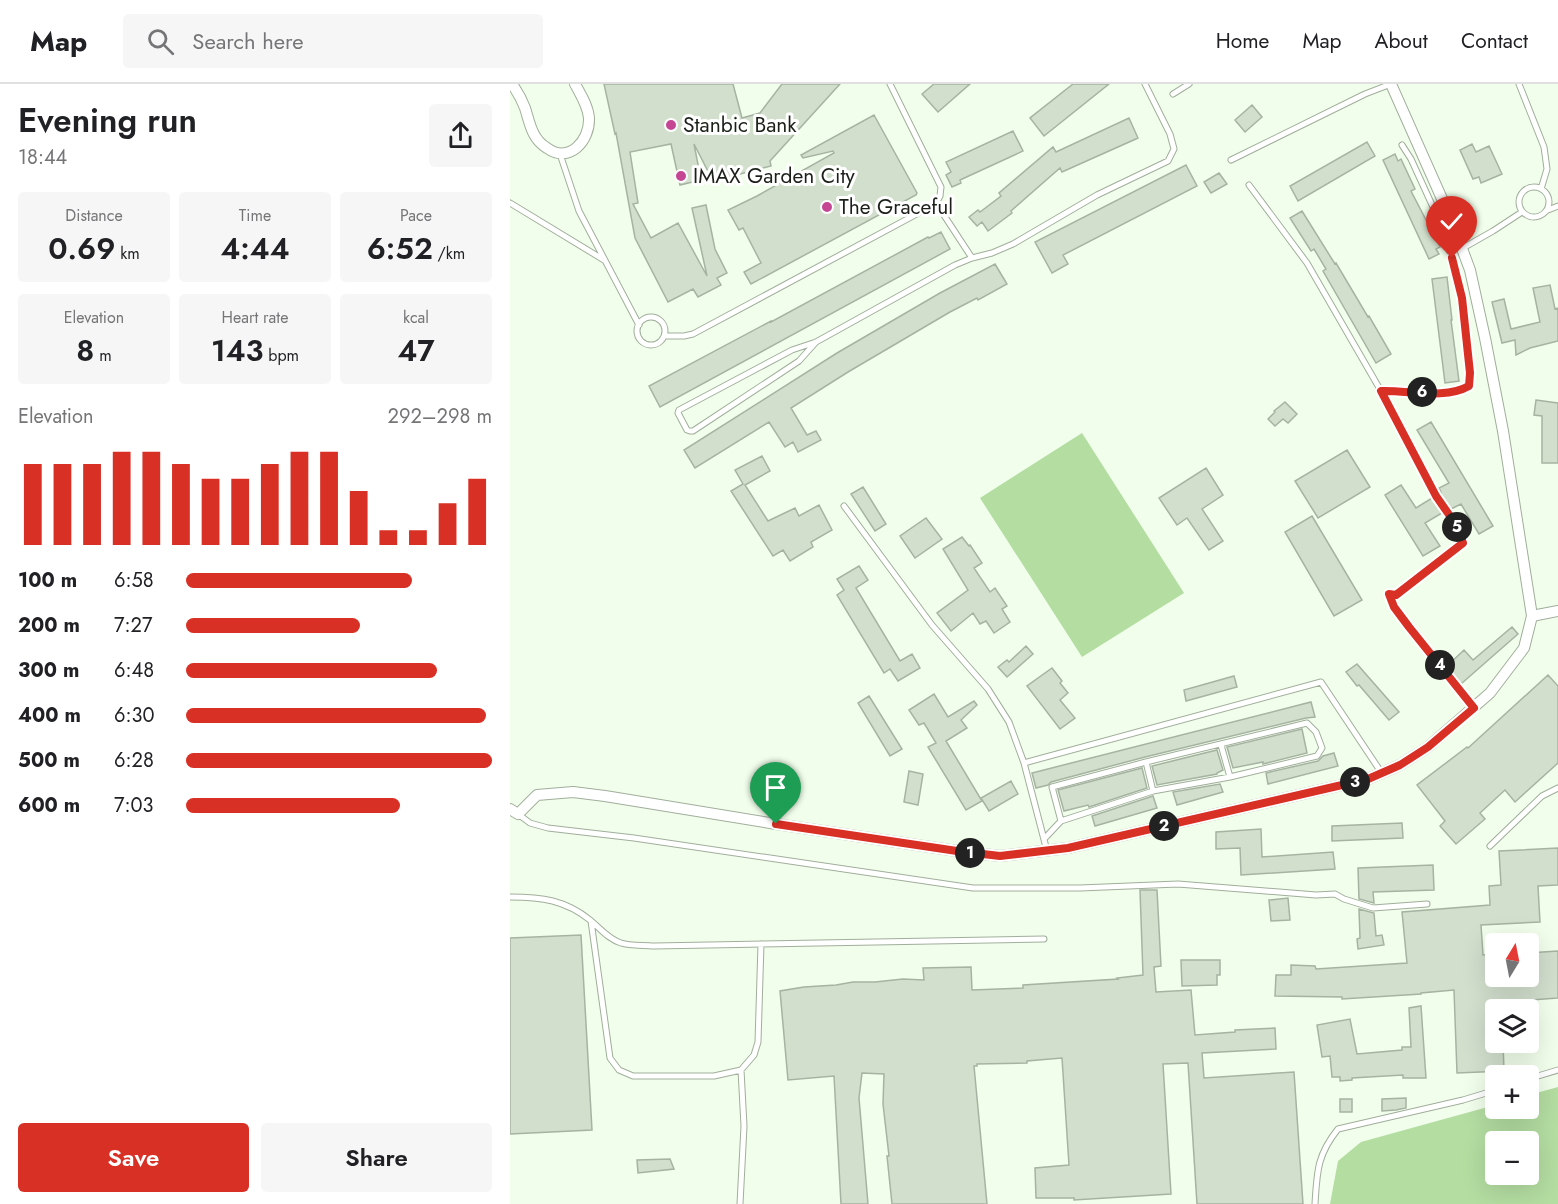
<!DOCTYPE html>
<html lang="en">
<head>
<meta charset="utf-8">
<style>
	:root { --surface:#fff; --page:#f6f6f6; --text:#202124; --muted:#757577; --line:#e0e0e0; --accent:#d93025 }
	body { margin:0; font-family:Jost,sans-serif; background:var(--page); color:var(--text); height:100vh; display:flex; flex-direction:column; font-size:22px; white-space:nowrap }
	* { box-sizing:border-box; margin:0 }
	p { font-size:20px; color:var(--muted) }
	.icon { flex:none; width:33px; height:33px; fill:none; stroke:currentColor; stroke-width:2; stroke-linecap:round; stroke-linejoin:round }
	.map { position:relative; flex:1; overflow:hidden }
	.panel { display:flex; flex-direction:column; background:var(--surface); width:510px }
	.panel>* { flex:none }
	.needle { width:39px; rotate:10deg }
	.controls { position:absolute; left:975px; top:849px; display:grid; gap:12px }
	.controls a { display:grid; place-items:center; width:54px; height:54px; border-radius:6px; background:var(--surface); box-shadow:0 6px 24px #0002; font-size:30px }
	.pin { position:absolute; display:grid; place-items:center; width:51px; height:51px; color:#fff; margin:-62px -26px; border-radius:50% 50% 50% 0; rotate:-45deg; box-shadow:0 0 6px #0007 }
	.pin .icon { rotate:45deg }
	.km { position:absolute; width:30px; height:30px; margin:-15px; border-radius:50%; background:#222; color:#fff; font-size:16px; line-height:30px; text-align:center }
	.round { display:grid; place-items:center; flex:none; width:63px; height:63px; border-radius:6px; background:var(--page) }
	.head { display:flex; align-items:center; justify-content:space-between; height:102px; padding:0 18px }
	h1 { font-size:33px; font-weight:600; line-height:45px }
	.figures { display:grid; grid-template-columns:repeat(3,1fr); gap:9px; height:102px; padding:6px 18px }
	.figures div { display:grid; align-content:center; border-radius:6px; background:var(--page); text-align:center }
	.figures b { font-size:30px; font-weight:600 }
	.figures small { font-size:16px; font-weight:400 }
	.figures p { font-size:16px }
	.chart { height:168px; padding:12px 18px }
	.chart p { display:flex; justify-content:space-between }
	.chart svg { width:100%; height:108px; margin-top:6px; stroke:var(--accent); stroke-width:6 }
	.action { display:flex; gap:12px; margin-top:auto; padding:12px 18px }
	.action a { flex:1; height:69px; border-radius:6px; background:var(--accent); color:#fff; font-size:24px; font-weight:600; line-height:69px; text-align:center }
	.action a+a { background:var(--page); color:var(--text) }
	ul { padding:0 18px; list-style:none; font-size:20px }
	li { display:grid; grid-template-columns:96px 72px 1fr; align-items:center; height:45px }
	li i { height:15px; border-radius:8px; background:var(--accent) }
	header { display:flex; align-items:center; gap:36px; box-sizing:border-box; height:84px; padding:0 30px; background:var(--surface); border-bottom:2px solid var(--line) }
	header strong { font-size:28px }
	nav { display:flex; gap:33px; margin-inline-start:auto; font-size:21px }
	.search { width:420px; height:54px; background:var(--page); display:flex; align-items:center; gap:15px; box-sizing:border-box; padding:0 21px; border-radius:6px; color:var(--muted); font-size:22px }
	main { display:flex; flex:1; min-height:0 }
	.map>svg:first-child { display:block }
	.grass { fill:#b3dda1; fill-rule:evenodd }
	.building { fill:#d2dfcd; stroke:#a7b3a2; stroke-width:1.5 }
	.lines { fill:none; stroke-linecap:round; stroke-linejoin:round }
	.lane-casing { stroke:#a1ae9c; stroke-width:7 }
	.street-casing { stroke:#a1ae9c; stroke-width:12 }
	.lane { stroke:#fff; stroke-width:5 }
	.street { stroke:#fff; stroke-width:10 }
	.route-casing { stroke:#fff; stroke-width:12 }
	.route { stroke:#d93025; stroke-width:8 }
	.poi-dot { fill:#c54794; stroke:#fff; stroke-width:2 }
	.labels { text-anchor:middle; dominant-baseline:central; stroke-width:6; stroke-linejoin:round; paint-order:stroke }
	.poi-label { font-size:21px; fill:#1b2019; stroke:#fff; text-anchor:start }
</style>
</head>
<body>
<header>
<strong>Map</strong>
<div class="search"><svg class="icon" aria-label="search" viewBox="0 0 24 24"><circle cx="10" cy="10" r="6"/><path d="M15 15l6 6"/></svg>Search here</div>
<nav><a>Home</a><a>Map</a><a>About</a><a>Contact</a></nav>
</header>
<main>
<section class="panel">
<div class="head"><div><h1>Evening run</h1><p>18:44</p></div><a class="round"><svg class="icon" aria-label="share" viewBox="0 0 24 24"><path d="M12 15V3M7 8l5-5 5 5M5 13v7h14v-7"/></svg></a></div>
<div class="figures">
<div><p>Distance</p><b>0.69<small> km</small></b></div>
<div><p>Time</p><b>4:44</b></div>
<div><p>Pace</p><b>6:52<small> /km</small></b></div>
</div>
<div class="figures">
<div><p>Elevation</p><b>8<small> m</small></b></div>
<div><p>Heart rate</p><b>143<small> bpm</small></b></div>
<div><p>kcal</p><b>47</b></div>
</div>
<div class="chart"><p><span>Elevation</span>292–298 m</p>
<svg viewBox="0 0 160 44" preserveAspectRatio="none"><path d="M5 44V11M15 44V11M25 44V11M35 44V6M45 44V6M55 44V11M65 44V17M75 44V17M85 44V11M95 44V6M105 44V6M115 44V22M125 44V38M135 44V38M145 44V27M155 44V17"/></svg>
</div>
<ul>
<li><b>100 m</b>6:58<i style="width:74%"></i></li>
<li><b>200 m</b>7:27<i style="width:57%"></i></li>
<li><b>300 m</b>6:48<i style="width:82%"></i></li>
<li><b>400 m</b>6:30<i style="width:98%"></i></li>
<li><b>500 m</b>6:28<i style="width:100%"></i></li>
<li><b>600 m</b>7:03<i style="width:70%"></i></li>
</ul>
<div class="action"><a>Save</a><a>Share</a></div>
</section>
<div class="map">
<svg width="1048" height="1120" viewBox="0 0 1048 1120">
	<rect width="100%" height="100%" fill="#f1feeb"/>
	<path class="grass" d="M572,349l102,160 -102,64 -102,-159z
		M1048,1003v117h-228l8,-43 23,-19 134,-37 1,3h32l1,-13zM986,1058h32v32h-32z"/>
	<path class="building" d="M94,0h129l9,34 18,-5 22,-29h58l-70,77 1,5 -58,15 -19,-37 7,36 -21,5 -9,-41 -41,8 8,51 -5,1 18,34 27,-15 29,53 -15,-68 14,-3 9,44 12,24 -10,5 4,7 -23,12 -5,-8 -25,13 -33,-64 -19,-105 -1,1z
		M424,0h36l-32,28 -16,-18z
		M563,0h36l-65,52 -14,-18z
		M742,21l10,12 -17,15 -10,-12z
		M364,31l43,78 -1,2 -165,89 -7,-12 17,-9 -18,-35 -4,2 -11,-20 29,-14 77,-43 -1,-2 -30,7 -2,-3z
		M619,34l9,20 -76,34 -2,-4 -49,43 1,2 -24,18 -6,-9 -5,4 -8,-9 9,-7 2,2 21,-16 -2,-3 54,-46 3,5z
		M503,47l10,20 -63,29 1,3 -9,4 -6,-12 5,-3 -5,-10z
		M857,58l8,14 -77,45 -8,-15z
		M962,60l4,8 13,-6 13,28 -21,9 -2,-6 -6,2 -13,-29z
		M885,70l3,7 3,-2 14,30 -4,2 29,56 -4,2 3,5 -10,5 -46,-99z
		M676,81l11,21 -134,69 5,9 -16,9 -17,-31z
		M709,89l8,11 -16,9 -7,-11z
		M792,127l33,53 1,-1 32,54 1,-1 22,38 -15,9 -53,-92 3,-2 -12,-20 -3,2 -21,-33z
		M431,148l9,17 -290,158 -11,-21 122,-65v1l157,-85 1,1z
		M485,180l12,20 -29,16 -1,-2 -27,14 -102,60 -57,36 16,27 9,-4 5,9 -23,12 -5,-10 -8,5 -16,-25 -74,46 -11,-18 153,-97 103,-60z
		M937,193l5,43h-1l8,61 -14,2 -13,-104z
		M1040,201l5,24 3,-1v33l-28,7 -14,7 -1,-15 -13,3 -10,-41 12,-3 7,30 29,-7 -7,-34z
		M1026,316l22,3v60h-16v-47l-8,-1z
		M775,318l12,12 -9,9 -5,-4 -8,7 -7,-7 7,-7 -1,-1z
		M921,338l62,104 -14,8 -18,-30 -10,5 -11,-16 1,-1 -2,-4 10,-5 -32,-53z
		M837,366l23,37 -52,31 -23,-37z
		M252,372l8,15 -25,14 23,36 27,-13 4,8 20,-11 13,25 -21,12 2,5 -23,14 -7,-11 -10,6 -42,-65 12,-7 -8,-14z
		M696,384l17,27 -21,14 21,32 -14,9 -22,-32 -10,7 -18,-27z
		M891,401l15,23 16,-10 10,15 -17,10 15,23 -17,10 -38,-61z
		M353,403l23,37 -11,7 -24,-37z
		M802,432l50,84 -28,16 -49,-84z
		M416,434l16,21 -27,19 -15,-22z
		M452,453l7,9 1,-1 12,18 -8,5 16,24 5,-4 12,18 -5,3 8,13 -16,11 -8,-12 -6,3 -7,-11 -22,18 -14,-18 31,-23 -25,-41z
		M349,482l9,14 -12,8 44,73 12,-7 8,14 -22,13 -8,-12 -6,4 -47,-78 7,-5 -7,-11z
		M1002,543l6,7 -57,50 -14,-18 17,-16 9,10z
		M516,562l7,8 -26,23 -9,-10 9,-7 2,2z
		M847,580l42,48 -10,8 -30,-35 -2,1 -11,-14z
		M542,584l10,13 -2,2 8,10 -8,7 15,18 -15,11 -33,-43z
		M1038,591l10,11v77l-43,39 -10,-12 -25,23 5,6 -29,25 -16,-18 5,-5 -28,-36 50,-38 1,1z
		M724,592l3,11 -51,14 -2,-11z
		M424,610l14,23 26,-16 3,4 -16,15 6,8 -21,13 36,60 -16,9 -38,-63 8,-4 -12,-20 -5,2 -10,-15z
		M359,612l33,53 -12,7 -32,-53z
		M801,618l4,15 -9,1 -161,39 -94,25 -3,3 -12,3 -4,-15z
		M792,645l5,24 -44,11v-2l-30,6 -6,-21z
		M707,666l6,20 -6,3v1l-60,11 -5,-19z
		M824,669l4,13 -70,18 -2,-11 52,-12 5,-5z
		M632,684l5,20 -58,19 -1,-2 -24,6 -6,-21z
		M399,687l14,3 -5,31 -14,-3z
		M501,697l7,13 -29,17 -8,-13z
		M710,700l3,8 -46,13 -4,-13z
		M643,712l4,12 -62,18 -3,-10z
		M892,739l1,15 -71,3v-15z
		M751,745l1,28 71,-5 2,17 -94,6 -1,-27 -24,1v-17z
		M1048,764v37l-20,1 2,36 -59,3 2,30 13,-1v22h32v-23l30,-2v47l-56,4v8h-6v32h7l1,29 -47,2 -3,-83 -33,3v1l-79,5v-2l-67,-1 1,-21h15v-10l24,1 1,3 91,-6 -5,-51 88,-7 -1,-19 12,-1 -2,-34z
		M923,781l1,25 -61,2 1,11 -15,-4 -1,-31z
		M630,806h17l4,76 -7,1 2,25 35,-2 4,45 40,-3v-2l40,-2 1,21 -74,4 2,25 90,-6 9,132h-106l-9,-141 -25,1 8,130 -97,6v-2h-38l-1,-30 34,-3 -7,-107 -35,3v2l-50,1v2h-3l13,138h-95l-5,-48h2l-6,-52 1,-30 -22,-1 -3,25 9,106h-27l-7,-128 -46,4 -8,-89 24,-4 32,-2 17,-3h22l28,-3 21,1 -1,-12 48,-1 1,23 51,-2v-3l95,-6 -1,-1 26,-3z
		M778,814l2,22 -19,1 -2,-21z
		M849,825l15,4 2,23 6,-1 2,10 -26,4 -1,-10 3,-1z
		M71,851l11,195 -82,4v-196z
		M671,876h39v15h-3v10l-35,1z
		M911,922l5,72h-23v-3l-51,3v2l-12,1v-4h-8l-2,-21 -8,1 -5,-32 33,-6 7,35 45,-4v-3h9l-2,-39z
		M896,1014v10l-10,2 -14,1v-12z
		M830,1015h12v13h-12z
		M160,1075l4,10 -36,4 -1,-13z"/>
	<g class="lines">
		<defs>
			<path id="lane" d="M1009,0l25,63 3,22 -6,20
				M663,10l16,-10
				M50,70l19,57 60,114
				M721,76l134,-66 26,-10
				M739,101l58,78 74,128 55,105 21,30 6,17 -66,52 -8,-1 5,13 80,101
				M1009 118a15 15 0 1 1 30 0a15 15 0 1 1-30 0Z
				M0,119l94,57
				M426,119l36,55
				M1038,126l10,-4
				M953,164l30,-17 29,-19
				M127 247a14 14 0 1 1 28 0a14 14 0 1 1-28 0Z
				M155,252h19l9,-2 233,-125 8,-2 6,-11 1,-9 -51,-103
				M306,258l-17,19 -106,70h-3l-3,-1 -9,-17 1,-3 113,-60 24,-8 139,-77 17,-7 20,-5 21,-9 84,-49 71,-34 6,-12 -4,-15 -25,-50
				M871,307c28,-1 63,9 88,-5l1,-13 -8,-75 -10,-40 -14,-40 -27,-59 -9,-14
				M334,422l88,119 56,64 21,33 15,41
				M711,661l9,32
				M636,678l7,29
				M8,730l12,9 18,5 86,10 339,50h107l98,-4 138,11 19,-1 9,5 29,9 54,-4
				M534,755l17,-18 -9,-34 94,-25 161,-39 9,9 6,16 -5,8 -87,21 -77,14 -92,30
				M980,762l52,-50 16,-8
				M537,767l-23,-88 297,-81 60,90
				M0,813c32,0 55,3 80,23 10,8 18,19 31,23 9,3 22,2 33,3l390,-7
				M81,837l19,137 9,12 14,6h81l27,-6 13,-15 4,-13 3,-98
				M1018,995l30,-9
				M230,1120l4,-78 -3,-56
				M805,1120c2,-32 2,-49 23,-75l125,-29 33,-10"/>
			<path id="street" d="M2,0c5,7 10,16 13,24 5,16 7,31 22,40 22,16 43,-7 42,-30 -1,-12 -8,-23 -14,-34
				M1022,532l26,-5
				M0,725l8,5 19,-19 36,-3 32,4 171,28 181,27 43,5 68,-8 300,-69 32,-14 28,-18 62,-54 34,-45 8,-32 -29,-185 -18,-93 -15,-68 -19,-51 -60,-135"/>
		</defs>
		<use href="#lane" class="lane-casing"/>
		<use href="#street" class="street-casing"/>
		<use href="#lane" class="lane"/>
		<use href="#street" class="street"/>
	</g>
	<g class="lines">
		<defs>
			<path id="route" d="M266,740l181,27 43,5 68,-8 300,-69 32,-14 28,-18 46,-39 -65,-81 -15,-20 -5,-13 7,1 67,-52 -6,-17 -21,-30 -55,-105c28,-1 63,9 88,-5l1,-13 -8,-75 -10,-40"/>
		</defs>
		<use href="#route" class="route-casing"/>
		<use href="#route" class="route"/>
	</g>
	<g class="poi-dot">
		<circle cx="161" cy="41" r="6"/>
		<circle cx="171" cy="92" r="6"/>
		<circle cx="317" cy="123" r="6"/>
	</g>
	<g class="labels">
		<g class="poi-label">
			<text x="173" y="41">Stanbic Bank</text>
			<text x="183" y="92">IMAX Garden City</text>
			<text x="329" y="123">The Graceful</text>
		</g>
	</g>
</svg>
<div class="controls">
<a><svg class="needle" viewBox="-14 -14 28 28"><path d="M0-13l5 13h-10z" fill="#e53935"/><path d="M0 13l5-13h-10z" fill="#757577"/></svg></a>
<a><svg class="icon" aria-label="layers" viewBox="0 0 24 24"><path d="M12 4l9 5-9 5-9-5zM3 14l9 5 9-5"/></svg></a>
<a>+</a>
<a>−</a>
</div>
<div class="pin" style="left:266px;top:740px;background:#1e9e55"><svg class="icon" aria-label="arrive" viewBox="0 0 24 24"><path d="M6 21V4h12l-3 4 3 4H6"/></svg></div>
<div class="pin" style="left:942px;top:174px;background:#d93025"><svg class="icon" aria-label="check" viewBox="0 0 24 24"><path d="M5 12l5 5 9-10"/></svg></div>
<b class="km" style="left:460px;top:769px">1</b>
<b class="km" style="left:654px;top:742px">2</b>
<b class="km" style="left:845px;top:698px">3</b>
<b class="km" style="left:930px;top:581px">4</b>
<b class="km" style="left:947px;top:443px">5</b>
<b class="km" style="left:912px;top:308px">6</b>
</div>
</main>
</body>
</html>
